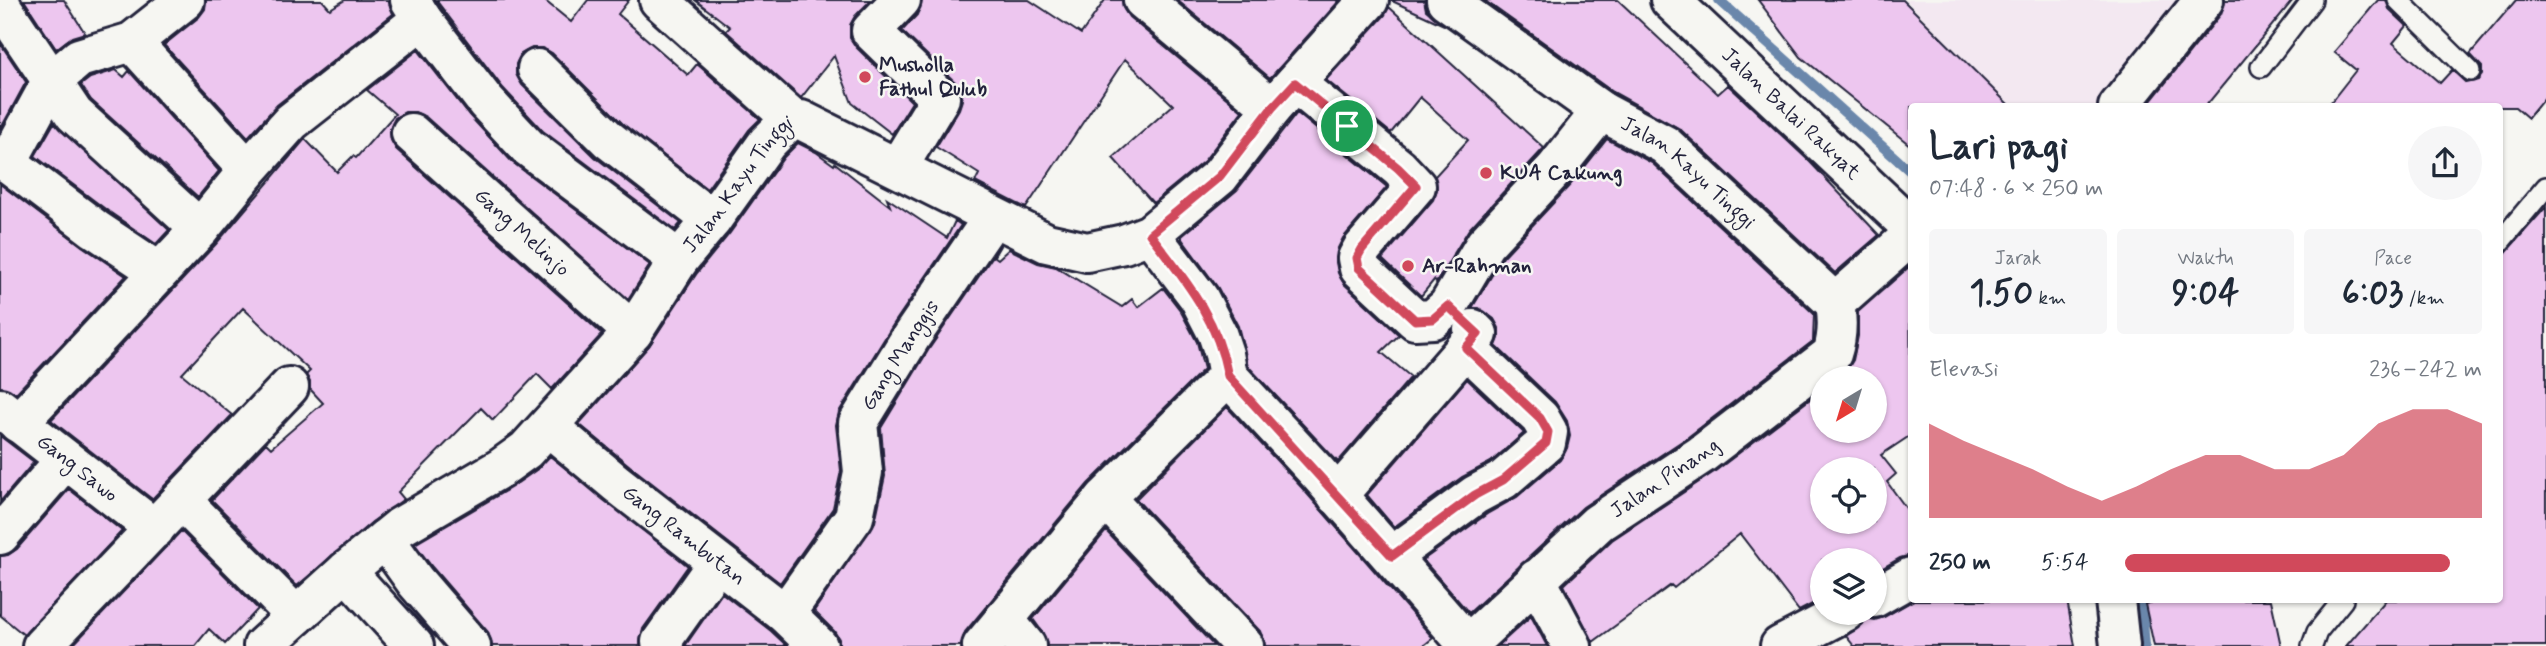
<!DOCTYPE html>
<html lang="id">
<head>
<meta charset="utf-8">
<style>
	:root { --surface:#fff; --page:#f6f6f7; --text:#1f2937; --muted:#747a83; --accent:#d1495b }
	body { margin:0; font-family:Mynerve,sans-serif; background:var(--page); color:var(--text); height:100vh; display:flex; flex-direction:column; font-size:26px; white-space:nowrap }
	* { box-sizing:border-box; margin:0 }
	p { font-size:23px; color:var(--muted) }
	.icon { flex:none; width:38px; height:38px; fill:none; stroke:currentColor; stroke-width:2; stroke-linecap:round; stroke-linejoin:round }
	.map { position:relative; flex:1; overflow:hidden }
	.sheet { position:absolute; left:1908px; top:103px; width:595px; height:500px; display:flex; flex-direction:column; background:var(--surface); border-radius:7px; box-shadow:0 2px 5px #0004 }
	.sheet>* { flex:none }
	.needle { width:46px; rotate:218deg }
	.buttons { position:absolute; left:1810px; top:366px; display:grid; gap:14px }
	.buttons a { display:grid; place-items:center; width:77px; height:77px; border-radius:50%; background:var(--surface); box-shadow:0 2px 5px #0004; font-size:35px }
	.pin { position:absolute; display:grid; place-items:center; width:60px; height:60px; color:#fff; margin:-30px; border:4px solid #fff; border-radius:50%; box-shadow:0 2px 7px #0007 }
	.round { display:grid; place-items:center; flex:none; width:74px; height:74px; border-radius:37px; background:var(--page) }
	.head { display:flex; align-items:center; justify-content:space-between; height:119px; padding:0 21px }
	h1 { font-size:38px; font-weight:800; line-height:52px }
	.metrics { display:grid; grid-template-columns:repeat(3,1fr); gap:10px; height:119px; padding:7px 21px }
	.metrics div { display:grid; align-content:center; border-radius:7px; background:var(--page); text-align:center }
	.metrics b { font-size:35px; font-weight:800 }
	.metrics small { font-size:19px; font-weight:400 }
	.metrics p { font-size:19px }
	.chart { height:196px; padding:14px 21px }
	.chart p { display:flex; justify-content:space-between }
	.chart svg { width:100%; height:126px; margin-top:7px; fill:var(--accent); opacity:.7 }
	ul { padding:0 21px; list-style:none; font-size:23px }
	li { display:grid; grid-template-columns:112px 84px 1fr; align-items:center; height:52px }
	li i { height:18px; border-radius:9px; background:var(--accent) }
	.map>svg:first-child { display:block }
	.built { fill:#f3e8f1 }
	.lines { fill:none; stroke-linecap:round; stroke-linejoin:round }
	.stream { stroke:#6a87ab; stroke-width:10 }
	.building { fill:#edc6ef; stroke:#22223b; stroke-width:2; fill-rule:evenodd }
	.lane-casing { stroke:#22223b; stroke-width:24 }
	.street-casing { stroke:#22223b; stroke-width:44 }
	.secondary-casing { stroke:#22223b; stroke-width:44 }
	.lane { stroke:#f6f6f2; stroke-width:19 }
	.street { stroke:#f6f6f2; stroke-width:38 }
	.secondary { stroke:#f6f6f2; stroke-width:38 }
	.route-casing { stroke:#fff; stroke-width:14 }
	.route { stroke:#d1495b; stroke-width:9 }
	.poi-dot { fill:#d1495b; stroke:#f6f6f2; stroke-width:2.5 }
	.labels { text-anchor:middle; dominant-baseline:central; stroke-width:5; stroke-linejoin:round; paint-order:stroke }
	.poi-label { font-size:21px; font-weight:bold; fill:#22223b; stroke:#f6f6f2; text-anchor:start }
	.street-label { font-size:21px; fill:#22223b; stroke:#f6f6f2 }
</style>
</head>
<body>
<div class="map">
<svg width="2546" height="646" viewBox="0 0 2546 646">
	<rect width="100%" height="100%" fill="#f6f6f2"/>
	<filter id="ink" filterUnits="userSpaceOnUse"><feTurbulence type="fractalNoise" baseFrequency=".0143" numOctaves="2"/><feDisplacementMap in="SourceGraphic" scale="14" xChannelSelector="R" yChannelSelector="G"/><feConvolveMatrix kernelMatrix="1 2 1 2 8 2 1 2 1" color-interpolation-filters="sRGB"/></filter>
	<g filter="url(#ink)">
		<path class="built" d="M1906,0h291l-82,107h-107z"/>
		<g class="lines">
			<path class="stream" d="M1719,0l192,172
				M2141,600l4,46"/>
		</g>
		<path class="building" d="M24,0h40l21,33 -13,4 -16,12z
			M206,0h116l8,9 15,-9h43l5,14 -116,91 -29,32 -84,-92 35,-28 6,-8z
			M436,0h108l27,22 17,-22h41l-11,14 70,61 9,-11 63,55 -11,11 -42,59 -84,-65 -71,-71 -10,-5h-10l-11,6 -5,10v10l6,11 73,72 86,66 -6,7 -132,-99 -40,-43z
			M695,0h176l-16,16 -5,9v13l6,9 56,55 -20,32 -40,-31 -18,-47 -33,42 -75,-67 4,-4z
			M922,0h107l52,34 24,-34h17l1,8 6,9 113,94 -38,50 -51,42 -40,-45 60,-53 -48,-46 -99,149 -51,-26 4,-8 -43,-27 23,-38 3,-9 -2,-10 -5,-8 -53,-51 15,-16z
			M1177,0h163l-70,78z
			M1390,0h34l2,10 18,15z
			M1484,0h134l100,94 10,-9 81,76 70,74 -44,38 -155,-144 -67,-37z
			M1758,0h145l108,107h-100v39l-110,-89z
			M2225,0h68l-88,107h-59l75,-93z
			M2378,0h8l3,9 18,17 -14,17 47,40 12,-13 14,13 12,-3 4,-5v-8l-12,-13 46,-54h30v96l-18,22 -13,-11h-188l29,-37 -22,-18z
			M1389,7l155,141 -75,81 -33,54 -2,-3 -13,16 -39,-37 51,-59 4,-10 -2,-14 33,-36 -48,-43 -29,36 -65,-53 59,-65z
			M0,43l26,39 -26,48z
			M418,50l51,65 43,47 138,103 -22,34 -202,-182 -11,-5h-10l-10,6 -5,11 1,11 5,9 206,185 -50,55 -15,-15 -44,46 -12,-12 -83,84 6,7 -32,23 -75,64 -85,-86 54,-57 5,5 52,-45 -13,-14v-7l-4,-7 4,-4 -67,-63 -61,66 50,41 -80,84 -101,-79 165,-176 89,-105 32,33 16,-16 3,2 39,-44 -28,-24z
			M116,70l8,7 5,-6 90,100 -21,26 -107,-97 -10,-15 9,-7z
			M1297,113l90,74 -44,51 -5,10 -2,14 2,11 6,11 55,51 -18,17 30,25 -73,85 -90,-96 -10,-40 -20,-38 -36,-49v-3l55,-46z
			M54,123l115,107 -13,14 -48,-33 -73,-55z
			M1607,139l45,24 162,151 -1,27 -125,96 -105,70 -114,106 -46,-53 64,-46 30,-17 43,-37 7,-12 3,-12 -3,-15 -12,-19 -59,-56 3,-8v-10l-5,-9 -15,-11h-7l31,-51 68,-73z
			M798,143l18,9 18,13 1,-2 55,43 -3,-8 60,40 8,-17 6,4 -68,100 -54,87 -3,13 5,46 -8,37 -53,75 -150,-117 -51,-42 70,-78 48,-73 33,-40 54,-76z
			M0,184l82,62 44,30 -110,117 -16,-6z
			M2546,207v439h-200l40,-46h113v-340z
			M1001,244l-7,12 4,3 11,-10 29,14 18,4 66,40 10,-8 6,8 25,-19 17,22 17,32 7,27 -116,115 -123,148 -4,14h-122v-7l-5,-8 -20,-20 61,-89 10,-46 -4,-48 48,-79z
			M1910,266l1,169 -30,20 15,19 -9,8 24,33v40l-11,3 -26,15v-13h-52v39l-23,12 -59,-77 -66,54 -3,-3 -78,57 -29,-57 48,-45 102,-68 108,-82v40h52v-52h-37l9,-7 7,-11 5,-24v-24zM1822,469h52v53h-52z
			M1467,379l57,54 -33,29 -29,15 -68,50 -27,-32z
			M1227,407l75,81 131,150 -10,8h-158l-5,-15 -124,-132z
			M0,436l34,26 -34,40z
			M550,456l138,110 -45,63 -3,17h-148l-4,-14 -56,-65 -17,-23 97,-57 27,-19z
			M69,489l53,42 -98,104 -24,-20v-59l8,-1 9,-6z
			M181,531l77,78 -33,35 -16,-15 -14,17h-123z
			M1106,531l108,115h-167l-4,-13 -10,-14z
			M722,593l49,38 16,15h-102z
			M1914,600h153l8,46h-221l-8,-10 17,-12 2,-6 10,2 9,-3z
			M2163,600h108l10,46h-127l-9,-42z
			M1531,616l16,30h-49z"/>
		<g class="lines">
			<defs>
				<path id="lane" d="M2398,0l72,71
					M2261,67l51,-67
					M2499,243l47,-56
					M2312,646l5,-14 26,-32"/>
				<g id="street">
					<path d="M410,0l12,19 64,83 42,45 151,113"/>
					<path d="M659,0l134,120"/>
					<path d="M1143,0l129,108"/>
					<path d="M0,4l74,110 126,115"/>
					<path d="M132,42l116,128"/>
					<path d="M537,69l72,71 103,80"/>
					<path d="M1295,83l104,85 17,18 -54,63 -5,9 2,10 56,52 18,-1 15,-13 37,-62 70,-75 46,-58"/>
					<path id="s1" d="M411,133l222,199"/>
					<path d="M0,157l95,72 63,42"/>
					<path d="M7,163l44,-81 28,-24 53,-16 53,-42"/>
					<path d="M898,167l42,-69 -69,-67 30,-31"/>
					<path d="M1150,234l49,64 18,35 7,21 4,22 90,97 151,173"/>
					<path id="s2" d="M0,408l155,121"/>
					<path d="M18,423l182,-194 48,-59 43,-48 131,-103"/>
					<path id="s3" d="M549,427l67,56 169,131 33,32"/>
					<path d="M1337,496l141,-162 -5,-5"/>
					<path d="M1105,498l139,148"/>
					<path d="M182,501l114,115"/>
					<path d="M0,535l65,-75"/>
					<path d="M385,539l30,42 56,65"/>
					<path d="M1392,556l83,-61 28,-15 43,-37 2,-11 -8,-14 -74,-70"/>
					<path d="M346,571l68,75"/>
					<path d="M1536,579l36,67"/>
					<path d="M1874,598l37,-21"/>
					<path id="s4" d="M785,614l69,-97 9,-45 -5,-49 53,-86 82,-120"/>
					<path d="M1004,619l22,27"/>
					<path d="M42,646l247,-259"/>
					<path d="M664,646l-3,-4 56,-79"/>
					<path d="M982,646l123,-148 123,-122"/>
					<path id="s5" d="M1466,646l132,-123 103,-68 131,-101c6,-18 6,-33 3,-51"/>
					<path d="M1780,646l65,-34"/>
				</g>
				<g id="secondary">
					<path id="s6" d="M1446,0l155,111 64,34 170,158 76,-67"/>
					<path id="s7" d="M1670,0l241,227"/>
					<path d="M2118,107l86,-107"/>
					<path d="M2115,600l5,46"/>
					<path id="s8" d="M263,646l83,-75 54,-44 101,-59 25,-18 107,-118 46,-72 33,-40 55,-77 20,-20 6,-3h8l246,123 40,9 37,-8 26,-10 70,-58 52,-68 97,-108"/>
				</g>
			</defs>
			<use href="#lane" class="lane-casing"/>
			<use href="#street" class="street-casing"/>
			<use href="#secondary" class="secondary-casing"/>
			<use href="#lane" class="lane"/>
			<use href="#street" class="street"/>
			<use href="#secondary" class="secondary"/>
		</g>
	</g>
	<g class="lines" filter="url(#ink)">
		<defs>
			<path id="route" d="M1295,83l103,85 18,18 -54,63 -5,9 2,10 56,52 18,-1 15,-13 30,28 -12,14 74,70 8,14 -2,11 -43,37 -28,15 -83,61 -164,-180c-11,-59 -43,-96 -78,-142l70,-58 52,-68z"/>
		</defs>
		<use href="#route" class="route-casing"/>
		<use href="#route" class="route"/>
	</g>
	<g class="poi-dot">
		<circle cx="865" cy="77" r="7"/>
		<circle cx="1486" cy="173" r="7"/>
		<circle cx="1408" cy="266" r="7"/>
	</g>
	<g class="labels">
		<g class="poi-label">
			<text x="879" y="65">Musholla<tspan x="879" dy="24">Fathul Qulub</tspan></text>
			<text x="1500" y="173">KUA Cakung</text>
			<text x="1422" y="266">Ar-Rahman</text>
		</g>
		<g class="street-label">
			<text stroke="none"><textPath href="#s7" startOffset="166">Jalan Balai Rakyat</textPath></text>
			<text stroke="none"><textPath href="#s6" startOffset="298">Jalan Kayu Tinggi</textPath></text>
			<text stroke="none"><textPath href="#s8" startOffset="670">Jalan Kayu Tinggi</textPath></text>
			<text stroke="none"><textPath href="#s1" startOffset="149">Gang Melinjo</textPath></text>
			<text stroke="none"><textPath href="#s4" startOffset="294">Gang Manggis</textPath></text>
			<text stroke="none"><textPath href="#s2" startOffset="98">Gang Sawo</textPath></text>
			<text stroke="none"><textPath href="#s5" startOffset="261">Jalan Pinang</textPath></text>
			<text stroke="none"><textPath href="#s3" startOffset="173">Gang Rambutan</textPath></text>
		</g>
	</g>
</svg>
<div class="buttons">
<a><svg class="needle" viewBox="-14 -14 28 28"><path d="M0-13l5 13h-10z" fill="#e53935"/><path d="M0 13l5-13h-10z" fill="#747a83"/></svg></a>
<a><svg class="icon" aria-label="locate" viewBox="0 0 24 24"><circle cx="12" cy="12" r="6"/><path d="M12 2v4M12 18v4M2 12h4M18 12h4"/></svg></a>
<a><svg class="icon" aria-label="layers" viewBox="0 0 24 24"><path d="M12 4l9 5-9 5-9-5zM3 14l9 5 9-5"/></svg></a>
</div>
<div class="pin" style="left:1347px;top:126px;background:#1e9e55"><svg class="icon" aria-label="arrive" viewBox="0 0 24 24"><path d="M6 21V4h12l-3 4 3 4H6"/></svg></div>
<section class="sheet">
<div class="head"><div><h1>Lari pagi</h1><p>07:48 · 6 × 250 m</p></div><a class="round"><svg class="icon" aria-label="share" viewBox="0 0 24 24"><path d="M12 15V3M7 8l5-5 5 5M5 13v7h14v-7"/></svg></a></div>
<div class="metrics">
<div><p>Jarak</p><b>1.50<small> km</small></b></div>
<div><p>Waktu</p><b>9:04</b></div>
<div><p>Pace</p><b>6:03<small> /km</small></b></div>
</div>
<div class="chart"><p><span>Elevasi</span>236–242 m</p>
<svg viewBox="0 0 160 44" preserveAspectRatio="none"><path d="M0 44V11L10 17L20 22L30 27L40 33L50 38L60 33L70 27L80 22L90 22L100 27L110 27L120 22L130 11L140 6L150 6L160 11V44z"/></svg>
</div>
<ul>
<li><b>250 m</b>5:54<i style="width:91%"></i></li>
</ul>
</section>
</div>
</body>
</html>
